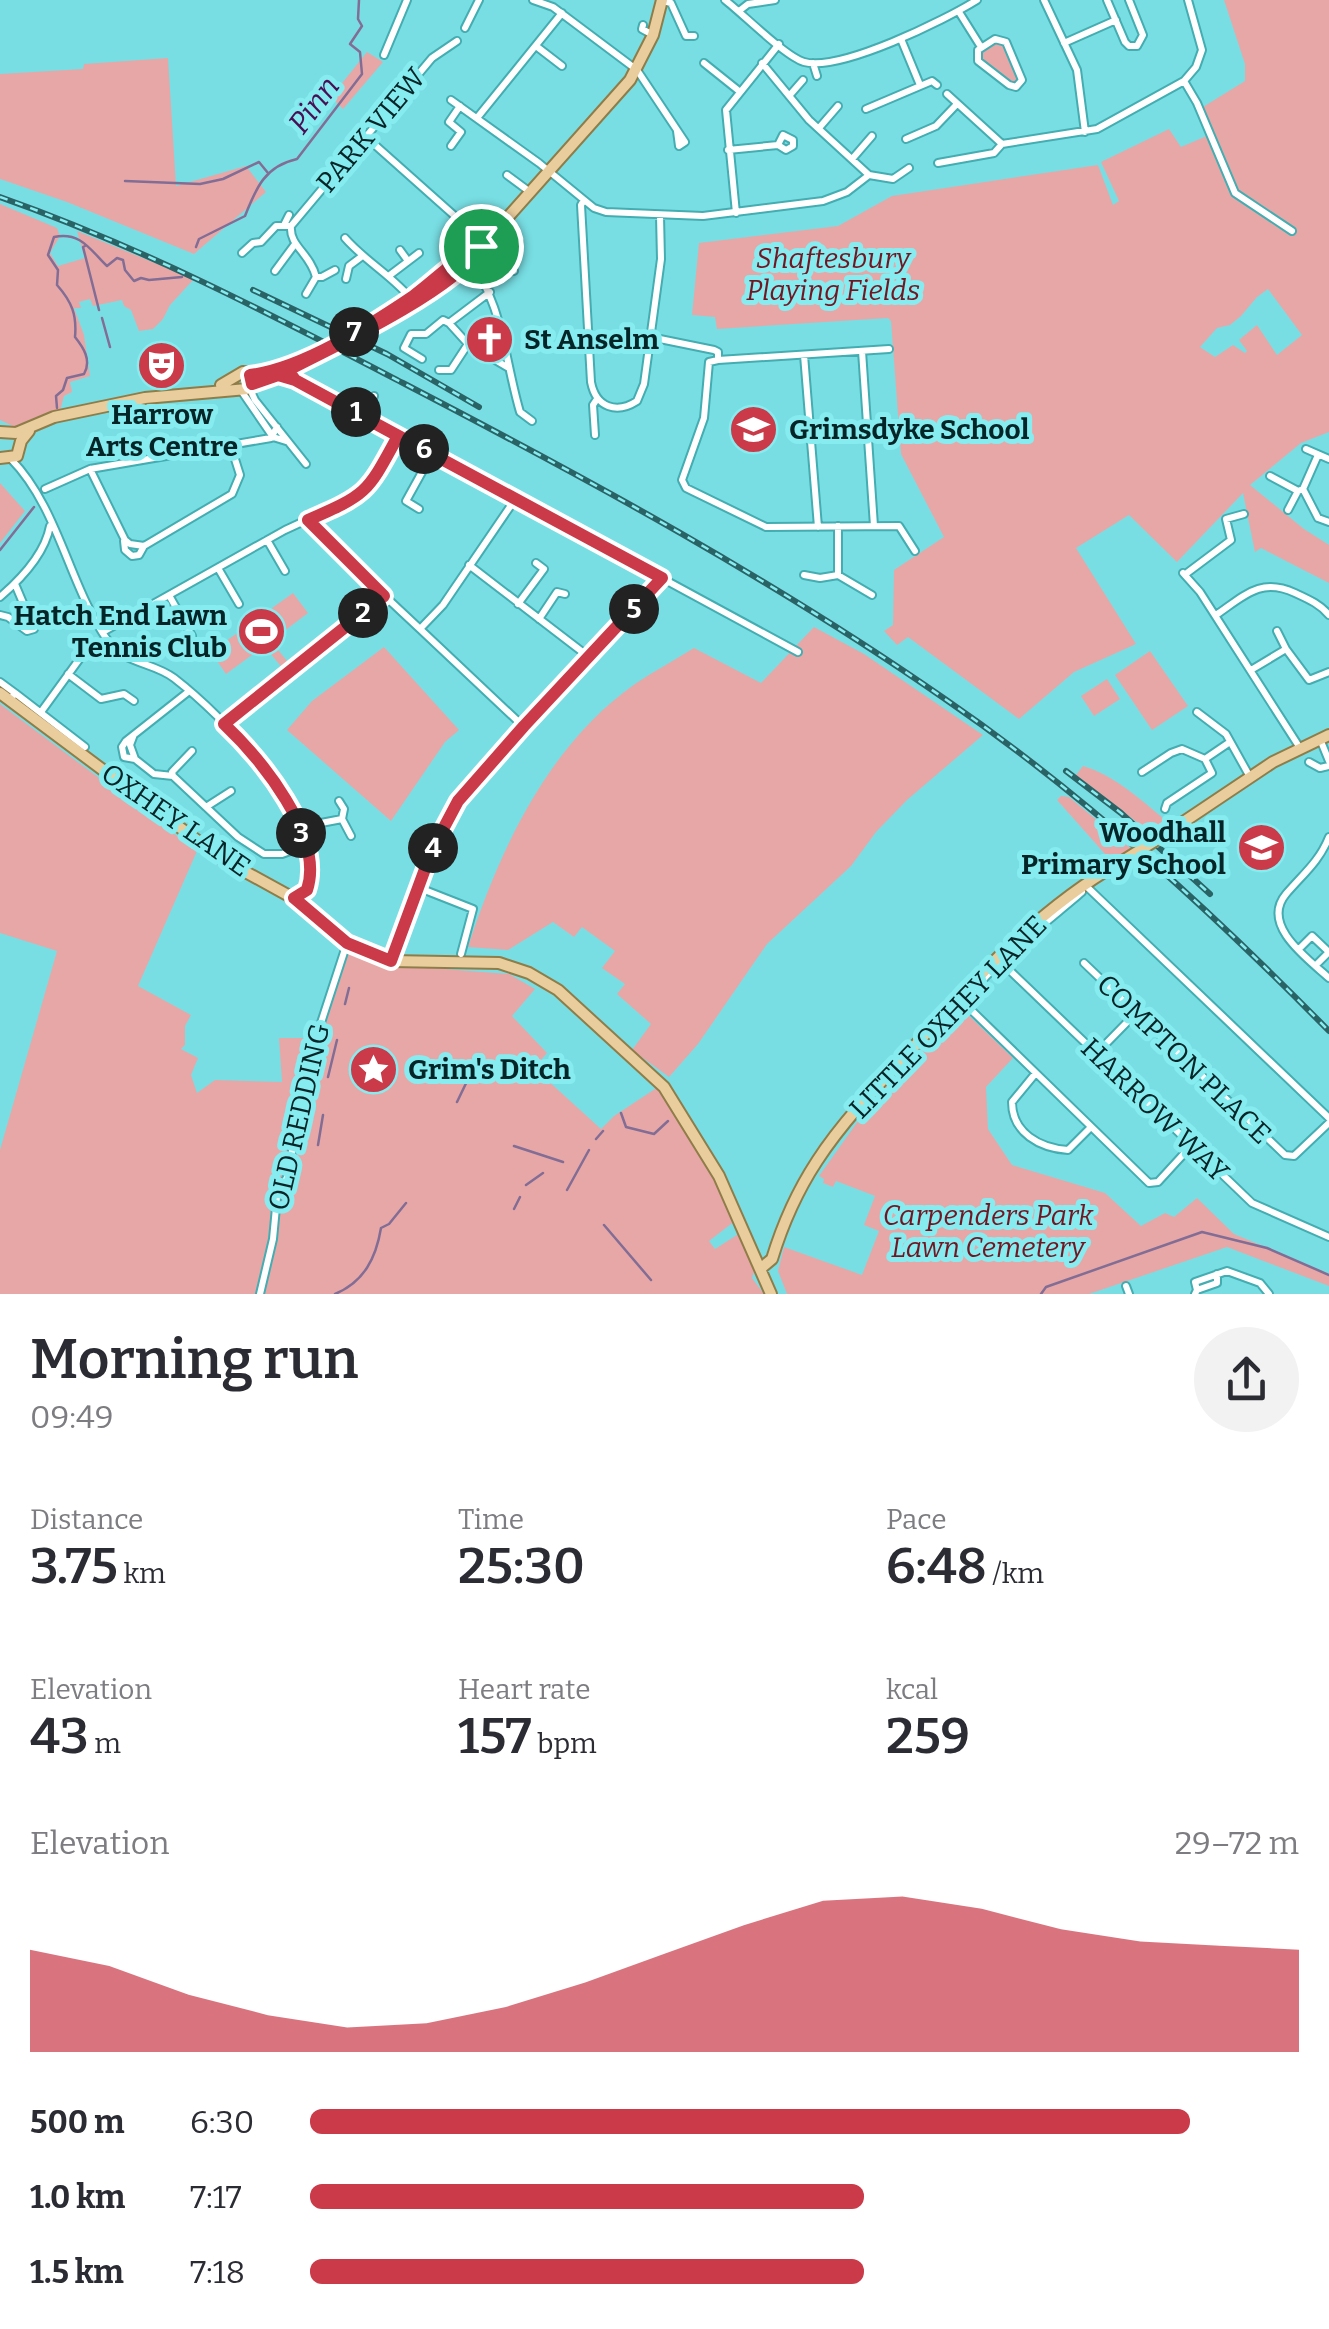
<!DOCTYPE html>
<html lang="en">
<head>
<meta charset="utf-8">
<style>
	:root { --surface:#fff; --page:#f2f2f3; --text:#2b2b33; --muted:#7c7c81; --accent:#ca3a49 }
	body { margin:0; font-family:Bitter,serif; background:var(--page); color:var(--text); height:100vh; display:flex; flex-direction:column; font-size:38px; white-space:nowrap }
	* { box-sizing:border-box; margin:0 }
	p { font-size:32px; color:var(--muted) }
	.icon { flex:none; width:55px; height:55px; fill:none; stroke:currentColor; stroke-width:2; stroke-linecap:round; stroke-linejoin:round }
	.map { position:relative; height:1294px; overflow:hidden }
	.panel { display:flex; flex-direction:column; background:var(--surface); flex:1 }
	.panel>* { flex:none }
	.pin { position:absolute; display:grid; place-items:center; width:85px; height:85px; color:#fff; margin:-42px; border:5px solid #fff; border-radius:50%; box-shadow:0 2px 10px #0007 }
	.km { position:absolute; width:50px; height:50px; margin:-25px; border-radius:50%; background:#222; color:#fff; font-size:28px; line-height:50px; text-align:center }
	.round { display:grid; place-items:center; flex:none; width:105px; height:105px; border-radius:52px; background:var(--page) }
	.head { display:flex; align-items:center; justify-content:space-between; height:170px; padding:0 30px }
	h1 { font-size:55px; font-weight:600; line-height:75px }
	.stats { display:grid; grid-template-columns:repeat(3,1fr); gap:15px; height:170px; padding:10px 30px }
	.stats div { display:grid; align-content:center }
	.stats b { font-size:50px; font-weight:600 }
	.stats small { font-size:28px; font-weight:400 }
	.stats p { font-size:28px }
	.chart { height:280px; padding:20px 30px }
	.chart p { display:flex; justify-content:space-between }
	.chart svg { width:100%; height:180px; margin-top:10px; fill:var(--accent); opacity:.7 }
	ul { padding:0 30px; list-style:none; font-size:32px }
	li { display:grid; grid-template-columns:160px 120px 1fr; align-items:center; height:75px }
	li i { height:25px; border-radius:12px; background:var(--accent) }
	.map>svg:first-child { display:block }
	.green { fill:#e8a7a7; fill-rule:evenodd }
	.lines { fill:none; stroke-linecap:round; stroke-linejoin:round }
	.stream { stroke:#826d95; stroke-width:2.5 }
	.minor-casing { stroke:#43adb2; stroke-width:10 }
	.major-casing { stroke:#8f7d49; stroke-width:14 }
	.minor { stroke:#fff; stroke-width:6 }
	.major { stroke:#e9cd9d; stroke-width:10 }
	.rail-casing { stroke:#2a6366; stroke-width:6 }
	.rail { stroke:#86ecf0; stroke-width:2.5; stroke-dasharray:8; stroke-linecap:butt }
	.major-bridge-casing { stroke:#8f7d49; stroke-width:14; stroke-linecap:butt }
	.major-bridge { stroke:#e9cd9d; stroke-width:10 }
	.route-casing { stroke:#fff; stroke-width:20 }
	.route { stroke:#ca3a49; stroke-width:12 }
	.labels { text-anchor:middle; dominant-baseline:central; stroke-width:10; stroke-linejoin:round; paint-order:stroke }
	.street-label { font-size:28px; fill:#032527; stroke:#86ecf0 }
	.park-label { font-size:28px; font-style:italic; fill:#721622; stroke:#86ecf0 }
	.poi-label { font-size:28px; font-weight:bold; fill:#032527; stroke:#86ecf0; text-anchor:start }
	.water-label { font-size:30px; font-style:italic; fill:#480f54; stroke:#86ecf0 }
</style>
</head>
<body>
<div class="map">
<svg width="1329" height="1294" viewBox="0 0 1329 1294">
	<rect width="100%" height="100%" fill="#78dee3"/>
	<path class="green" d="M1224,0h105v432l-28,11 -51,42 54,44 25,16v38l-68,-35 -6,4 -12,-59 -66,69 -48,-47 -53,33 60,96 -62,28 -55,47 -111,-82 -11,8 -13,-14 9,-6 1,-55 50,-33 -43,-83 -10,-133 -3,-3 -171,11 -2,-12 -23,-2 7,-72 139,-17 54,-30 206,-31 15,40 6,-4 -18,-39 68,-33 12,18 28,-12 -6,-28 42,-26v-17zM1268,289l34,46 -25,20 -20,-30 -18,15 8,11 -2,2 -12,-8 -18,12 -15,-10 17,-19 13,-3 11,-9 16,-19z
		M996,41l7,1 17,36 -2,5 -8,1 -31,-25v-8z
		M367,52l16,10 -40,47 -12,-12z
		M168,58l8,128 70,-20 20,26 -72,62 -127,-52 -67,-23v-105l83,-5 1,-5z
		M0,204l57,24 3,8 -10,17 8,13 27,-8 -8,-27 117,48 -24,26 -7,14 -10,10 -14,2 -8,-21 -7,-4 -2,-6 -29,6 -3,-7 -11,3 2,6h-7l10,27 6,41 -20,6 2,10 -8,4 -4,15 -45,16 -15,-7z
		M0,483l25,28 -25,32z
		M293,593l15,20 -37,28 20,25 -6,5 -21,-25 -38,28 -15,-22z
		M814,627l50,27 119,81 -76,65 -31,32 -25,34 -84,78 -69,100 -29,33 -37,-27 19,-26 -34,-30 8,-10 -23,-16 13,-17 -33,-24 -8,10 -21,-15 -45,28 -40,-3c32,-98 80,-202 167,-263 19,-13 40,-24 59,-36l67,35z
		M384,647l75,83 -14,12 -54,79 -104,-91 25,-29z
		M1150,651l38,55 -36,24 -37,-55z
		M1107,679l13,20 -26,17 -13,-20z
		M0,704l197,147 -59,135 53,29 -6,11v19l-4,4 17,9 -7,17 6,18 18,-13 67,2 -3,-44h43l26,-93 44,20 117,9 26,15 -23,27 35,37 -13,15 67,61 13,-13 47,-31 51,81 23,55 -26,20 6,8 25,-16 15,36 -3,9 12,16h-764v-144l57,-199 -57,-18z
		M1083,766c32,9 63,38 88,59l-14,13 -81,-63z
		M1061,796l8,1 65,54 -21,12 -56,-63z
		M960,1007l53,51 -27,29 2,42 24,36 93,28 36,33 24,-13 9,4 23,-19 37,36 95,40v12l-102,-39 -138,47h-302l-9,-23 6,-24 78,28 17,-44 -15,-6 11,-29 -39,-15 -3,6 -10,-4 1,-4 -5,-3 54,-76z"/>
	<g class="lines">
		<path class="stream" d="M125,181l75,3 23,-5 36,-17 9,11
			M85,246l-2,1 16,63
			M196,247l3,-8 46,-23c11,-28 20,-50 52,-57l65,-85 -2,-22 -10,-8 12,-18 -4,-7 1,-19
			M102,318l8,29
			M57,408l-1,-12 7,-6 4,-12 17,-4c8,-14 -1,-27 -9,-37 2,-22 -3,-35 -18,-52l1,-15 -10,-15 6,-18c27,-6 37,14 53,29l10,-8 6,2 2,10 9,11 7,-3 8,2 33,-3
			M0,550l34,-43
			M345,1004l4,-16
			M328,1077l9,-37
			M457,1102l14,-29
			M621,1113l5,14 28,7 14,-13
			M596,1139l7,-8
			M318,1145l5,-30
			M514,1146l49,16
			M526,1185l17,-12
			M567,1190l22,-40
			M514,1209l6,-12
			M604,1225l47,55
			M335,1294c29,-12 41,-36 46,-66l8,-4 17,-21
			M1041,1294l5,-7 156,-55 65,16 62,27"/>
		<defs>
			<path id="minor" d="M533,0l20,7 84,63 48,72 -6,4 -2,-15
				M725,0c18,14 61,57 79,62 36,10 141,-42 173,-62
				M1044,0l33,70 8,62
				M1107,0l18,42 4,4h8l6,-11 -14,-35
				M663,1l8,2 15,33h8
				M739,11l9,-7 27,-4
				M959,12l22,35
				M643,25l-1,4 11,6
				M465,28l14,-28
				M901,39l19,46
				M995,39l11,3 16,38 -6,7 -7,-2 -31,-24v-11z
				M1064,43l52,-23
				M536,46l26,20
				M384,55l23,-55
				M704,63l35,28
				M762,63l47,57 60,55
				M813,63l4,13
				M1184,81l13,22 38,90 57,38
				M947,94l55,50 95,-15 87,-48 12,-14 6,-17 -14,-50
				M789,96l14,-16
				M451,100l88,63 55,45 12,4 97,4 120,-15 24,-9 22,-17 24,4 16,-11
				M866,109l66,-28 5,4
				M477,118l85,-105
				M819,128l19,-22
				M366,137l118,105
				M906,139l30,-13 21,-22
				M451,146l10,-14 -12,-10 11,-16
				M728,150l50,-5 8,5 7,-4v-6l-10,-5 -5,10
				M853,158l19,-22
				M938,163l56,-10 8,-9
				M507,175l23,17
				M584,200l-3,5 10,177c5,26 26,32 46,19l7,-17 17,-125 -1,-43
				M736,213l-10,-103 53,-66
				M284,225l5,-10
				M291,226l141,-168 25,-17
				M291,226c-2,20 19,27 25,51
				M345,238c21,24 48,38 69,64
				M400,250l8,11
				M242,253l11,-10 8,-1 15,-16h15
				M466,256c37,44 38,102 54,156l12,9
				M275,271l20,-27
				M514,271l-7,-7 3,-16 9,-6
				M390,275l29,-22
				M484,278l23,-14
				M346,279l3,-13 12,-9
				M306,294l10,-17h6l13,-7
				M449,323l19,21 39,23
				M650,337l64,13 4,2v8
				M862,351l12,175
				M804,355l14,172
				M422,359l-18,-11 7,-14h15l17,-14 6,3 41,-31
				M718,360l-9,2 -5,56 -22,62 4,8 80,39 133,-1 16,25
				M718,360l171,-11
				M439,370h12l17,-26
				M278,375l17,5 68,36 435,236
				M249,387l6,13 51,64
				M240,389l33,48 13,4
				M363,416l11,-20
				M595,435l-2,-30 4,-6
				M1306,449l23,10
				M11,459c48,49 58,127 97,182 16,23 45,21 66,37 48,37 157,145 133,211l-13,9
				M90,469l35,71 5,4 14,2 88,-52 8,-19 -6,-19 -10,-7
				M1270,476l28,15
				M45,489l45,-20 181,-31 6,-11
				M1303,489l15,29 11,4
				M516,498l-73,107 -23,24 103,97
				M419,509l-13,-8 26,-47
				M1288,510l10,-19 5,-2 15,-34
				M308,520l3,7 109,102
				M838,526v49l34,20
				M267,540l18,31
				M124,541l1,9 7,6 7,-1 5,-9
				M469,565l120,92
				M218,568l21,36
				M1183,573l17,19 100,156
				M1187,573l44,-33 -5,-21 18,-5
				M804,575l16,3 18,-3
				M0,597c21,-18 45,-44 50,-71
				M170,597l22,39
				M518,604l26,-35 -8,-6
				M0,615l8,2 19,14 7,-2 -19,-45
				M1216,615c28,-19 44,-38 79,-22 13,6 25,11 34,22
				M539,619l18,-27 8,2
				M1277,631l9,18
				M103,632l182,-102 78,-36 35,-58
				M1251,670l35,-21 23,31 20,-8
				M68,674l33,25 23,-5 10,7
				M0,682l15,11
				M188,692l-62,49 -4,6 2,10 11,2 19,15 19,2 65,61 26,17h18l22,-8
				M10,700l5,-7 70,54
				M41,712l45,-62 21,-11
				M1197,712l29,22 24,43
				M224,724l160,-128
				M133,737l-3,8 5,14
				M1320,739l9,22
				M1309,762l11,6 9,-2
				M1142,772l29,-19 11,-4 23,10 25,-17
				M173,776l-1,-4 20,-21
				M206,807l25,-16
				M1165,809l2,-6 45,-30 -7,-14
				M342,819l9,17
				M300,827l42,-8 2,-10 -5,-8
				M1329,837c-10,25 -26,37 -43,57 -26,31 22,65 43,84
				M1084,884l245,234
				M417,887l56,22 -12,45
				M1082,892c-26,23 -108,85 -116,113l183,178 9,-1 33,-36
				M1299,949l13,-13 17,16 -14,14
				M391,961l42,-111 25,-49 66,-75 139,-148
				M1000,961l252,242 77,34
				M1084,963l201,192 9,1 35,-33
				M1096,1054l40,-41
				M1035,1074l-23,28c0,31 28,46 56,48l22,-22
				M1126,1286l3,8
				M1197,1290l20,-7v-9
				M260,1294l13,-55 4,-42 14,-28 2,-38 24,-96 30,-92
				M1195,1294l2,-4 -2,-8 32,-11 33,12 9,11"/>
			<path id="major" d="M353,333l57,-35 81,-62 139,-156 23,-45 9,-35
				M221,385l22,-13 21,2
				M0,432l16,1 38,-16 91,-19 102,-9c8,-9 67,-32 84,-39
				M0,458l17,-2 4,-15 8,-10
				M0,693l222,166 71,39 54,45 44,18 108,2 30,10 29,17 106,97 55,89 52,118
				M1161,837l112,-75 56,-27
				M760,1269l12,-10c10,-33 26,-69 45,-98 26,-40 61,-76 94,-111 63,-70 127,-141 210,-188"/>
		</defs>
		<use href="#minor" class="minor-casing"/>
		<use href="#major" class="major-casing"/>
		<use href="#minor" class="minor"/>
		<use href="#major" class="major"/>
		<defs>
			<path id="rail" d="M0,197c142,50 270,117 403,186 185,96 371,197 542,316 140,96 265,211 384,332
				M253,290l134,64 92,53
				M1066,771l55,42 89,81"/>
		</defs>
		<use href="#rail" class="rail-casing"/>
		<use href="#rail" class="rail"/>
		<defs>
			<path id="major-bridge" d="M325,348l28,-15
				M1121,862l40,-25"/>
		</defs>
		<use href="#major-bridge" class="major-bridge-casing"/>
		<use href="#major-bridge" class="major-bridge"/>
	</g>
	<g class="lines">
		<defs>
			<path id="route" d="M481,246c-18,40 -151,103 -193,124l7,10 103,56c-31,57 -30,58 -90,84l76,76 -160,128c36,34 101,112 83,166l-13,8 53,45 44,18 41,-111 26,-49 66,-75 138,-148 -367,-198 -17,-5 -26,9 -2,-9c52,-6 119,-49 162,-78 22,-16 45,-40 69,-51"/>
		</defs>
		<use href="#route" class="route-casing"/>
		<use href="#route" class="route"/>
	</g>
	<defs>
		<symbol id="church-disc" viewBox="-11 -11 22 22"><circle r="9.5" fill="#ca3a49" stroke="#86ecf0"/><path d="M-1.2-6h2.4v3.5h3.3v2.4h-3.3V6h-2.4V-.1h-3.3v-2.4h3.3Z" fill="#fff"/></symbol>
		<symbol id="theatre-disc" viewBox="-11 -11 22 22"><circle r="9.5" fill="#ca3a49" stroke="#86ecf0"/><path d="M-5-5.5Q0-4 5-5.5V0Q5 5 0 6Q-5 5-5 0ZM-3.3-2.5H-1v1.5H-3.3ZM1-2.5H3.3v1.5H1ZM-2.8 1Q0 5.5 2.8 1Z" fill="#fff"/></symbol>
		<symbol id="school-disc" viewBox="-11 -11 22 22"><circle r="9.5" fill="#ca3a49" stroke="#86ecf0"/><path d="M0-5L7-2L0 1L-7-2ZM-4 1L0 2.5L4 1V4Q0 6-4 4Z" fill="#fff"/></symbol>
		<symbol id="stadium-disc" viewBox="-11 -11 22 22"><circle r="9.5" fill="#ca3a49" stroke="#86ecf0"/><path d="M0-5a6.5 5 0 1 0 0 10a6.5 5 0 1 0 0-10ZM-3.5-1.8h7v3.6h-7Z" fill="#fff"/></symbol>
		<symbol id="sight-disc" viewBox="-11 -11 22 22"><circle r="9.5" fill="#ca3a49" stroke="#86ecf0"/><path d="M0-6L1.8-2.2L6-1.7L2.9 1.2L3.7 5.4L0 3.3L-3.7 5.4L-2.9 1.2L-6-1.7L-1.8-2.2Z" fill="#fff"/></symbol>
	</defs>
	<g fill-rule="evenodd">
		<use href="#church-disc" x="462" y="312" width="55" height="55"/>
		<use href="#theatre-disc" x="134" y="338" width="55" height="55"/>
		<use href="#school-disc" x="726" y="402" width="55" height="55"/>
		<use href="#stadium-disc" x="234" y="604" width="55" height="55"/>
		<use href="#school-disc" x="1234" y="820" width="55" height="55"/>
		<use href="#sight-disc" x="346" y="1042" width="55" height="55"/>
	</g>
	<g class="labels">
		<g class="street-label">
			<text transform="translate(371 130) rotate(-50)">PARK VIEW</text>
			<text transform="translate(176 820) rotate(35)">OXHEY LANE</text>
			<text transform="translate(948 1017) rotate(-46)">LITTLE OXHEY LANE</text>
			<text transform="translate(1184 1059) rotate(44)">COMPTON PLACE</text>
			<text transform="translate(1155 1110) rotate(44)">HARROW WAY</text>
			<text transform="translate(299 1117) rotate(-77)">OLD REDDING</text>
		</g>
		<g class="park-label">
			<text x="833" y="258">Shaftesbury<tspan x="833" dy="32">Playing Fields</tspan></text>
			<text x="988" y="1215">Carpenders Park<tspan x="988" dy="32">Lawn Cemetery</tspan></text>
		</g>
		<g class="poi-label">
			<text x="524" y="339">St Anselm</text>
			<text x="162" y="414" text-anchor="middle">Harrow<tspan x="162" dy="32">Arts Centre</tspan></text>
			<text x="789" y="429">Grimsdyke School</text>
			<text x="227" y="615" text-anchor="end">Hatch End Lawn<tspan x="227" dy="32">Tennis Club</tspan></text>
			<text x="1226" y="832" text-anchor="end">Woodhall<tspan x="1226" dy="32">Primary School</tspan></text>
			<text x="408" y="1069">Grim's Ditch</text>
		</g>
		<g class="water-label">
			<text transform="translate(314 105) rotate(-53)">Pinn</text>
		</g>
	</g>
</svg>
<div class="pin" style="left:481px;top:246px;background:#1e9e55"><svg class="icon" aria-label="arrive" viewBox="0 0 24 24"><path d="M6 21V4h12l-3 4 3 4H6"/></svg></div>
<b class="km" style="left:356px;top:412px">1</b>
<b class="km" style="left:363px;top:613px">2</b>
<b class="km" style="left:301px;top:833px">3</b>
<b class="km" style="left:433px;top:848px">4</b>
<b class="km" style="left:634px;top:609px">5</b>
<b class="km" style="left:424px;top:449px">6</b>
<b class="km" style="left:354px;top:332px">7</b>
</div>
<section class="panel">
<div class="head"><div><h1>Morning run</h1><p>09:49</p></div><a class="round"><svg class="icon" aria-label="share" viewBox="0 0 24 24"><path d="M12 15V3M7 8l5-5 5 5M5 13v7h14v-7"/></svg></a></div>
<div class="stats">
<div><p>Distance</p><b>3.75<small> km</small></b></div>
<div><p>Time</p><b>25:30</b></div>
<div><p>Pace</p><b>6:48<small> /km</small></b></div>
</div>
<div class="stats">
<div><p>Elevation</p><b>43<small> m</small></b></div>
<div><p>Heart rate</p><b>157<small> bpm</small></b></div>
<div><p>kcal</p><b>259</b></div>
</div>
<div class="chart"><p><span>Elevation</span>29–72 m</p>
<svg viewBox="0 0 160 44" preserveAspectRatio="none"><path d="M0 44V19L10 23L20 30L30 35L40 38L50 37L60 33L70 27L80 20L90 13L100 7L110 6L120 9L130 14L140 17L150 18L160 19V44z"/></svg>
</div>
<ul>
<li><b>500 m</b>6:30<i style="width:89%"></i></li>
<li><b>1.0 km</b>7:17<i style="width:56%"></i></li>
<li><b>1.5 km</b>7:18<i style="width:56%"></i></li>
</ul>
</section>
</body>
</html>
